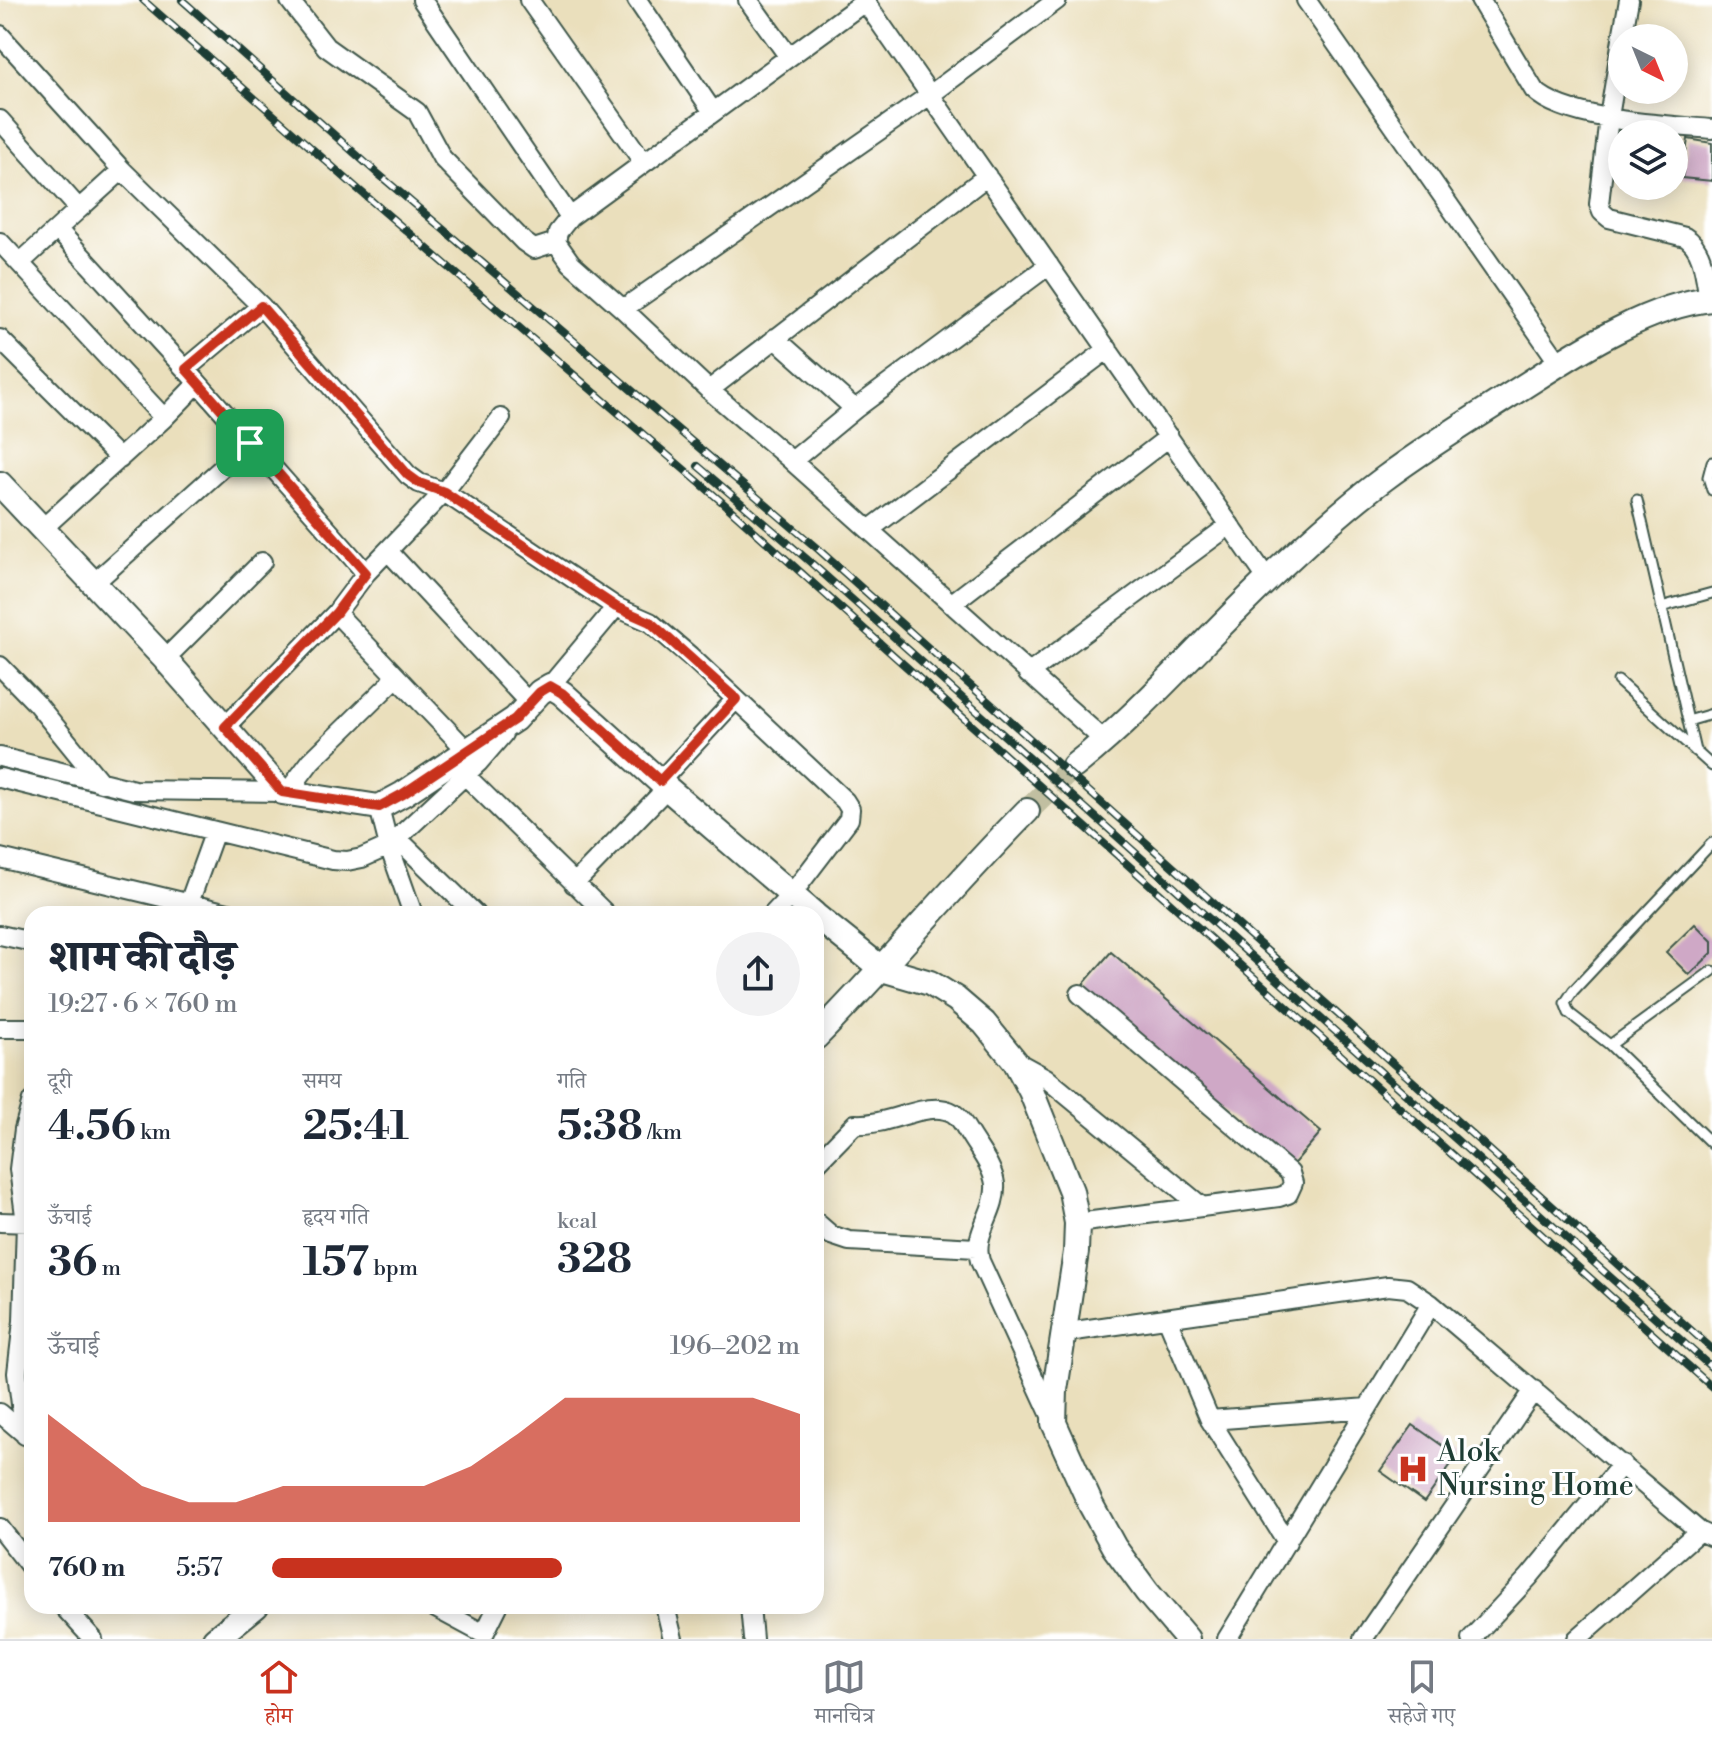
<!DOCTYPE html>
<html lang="hi">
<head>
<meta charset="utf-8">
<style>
	:root { --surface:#fff; --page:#f2f2f3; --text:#1f2937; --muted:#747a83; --line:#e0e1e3; --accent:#c8321e }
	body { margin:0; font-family:"Libre Bodoni","Noto Serif Devanagari",serif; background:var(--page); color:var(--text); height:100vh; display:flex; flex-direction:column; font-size:30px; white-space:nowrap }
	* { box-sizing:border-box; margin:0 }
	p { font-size:26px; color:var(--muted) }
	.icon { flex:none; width:44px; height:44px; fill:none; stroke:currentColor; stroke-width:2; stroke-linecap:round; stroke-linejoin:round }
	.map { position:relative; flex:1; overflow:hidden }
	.panel { position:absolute; left:24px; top:906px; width:800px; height:708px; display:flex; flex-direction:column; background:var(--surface); border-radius:24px; box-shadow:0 4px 20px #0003 }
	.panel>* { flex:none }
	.needle { width:52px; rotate:137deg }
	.controls { position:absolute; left:1608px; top:24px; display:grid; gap:16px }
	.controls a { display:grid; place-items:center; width:80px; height:80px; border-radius:50%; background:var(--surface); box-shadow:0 4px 20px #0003; font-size:40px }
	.pin { position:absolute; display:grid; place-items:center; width:68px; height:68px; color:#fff; margin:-34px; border-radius:16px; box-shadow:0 4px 12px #0006 }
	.round { display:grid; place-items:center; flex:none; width:84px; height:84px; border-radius:42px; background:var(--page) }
	.head { display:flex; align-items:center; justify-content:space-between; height:136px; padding:0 24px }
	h1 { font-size:44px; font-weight:800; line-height:60px }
	.metrics { display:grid; grid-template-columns:repeat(3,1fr); gap:12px; height:136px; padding:8px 24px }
	.metrics div { display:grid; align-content:center }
	.metrics b { font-size:40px; font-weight:800 }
	.metrics small { font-size:22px; font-weight:400 }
	.metrics p { font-size:22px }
	.chart { height:224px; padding:16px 24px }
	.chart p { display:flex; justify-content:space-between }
	.chart svg { width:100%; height:144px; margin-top:8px; fill:var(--accent); opacity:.7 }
	ul { padding:0 24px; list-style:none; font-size:26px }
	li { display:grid; grid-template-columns:128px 96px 1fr; align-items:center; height:60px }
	li i { height:20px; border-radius:10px; background:var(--accent) }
	.dock { display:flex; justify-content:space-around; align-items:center; height:112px; border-top:2px solid var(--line); background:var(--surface); font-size:22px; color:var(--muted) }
	.dock a { display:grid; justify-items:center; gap:4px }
	.dock .on { color:var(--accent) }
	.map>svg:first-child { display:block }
	.building { fill:#cfa8c6 }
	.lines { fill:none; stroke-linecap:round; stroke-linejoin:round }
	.secondary-tunnel { stroke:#c1bfa1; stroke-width:24; stroke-dasharray:24 12; stroke-linecap:butt }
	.lane-casing { stroke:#3d5548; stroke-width:13 }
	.street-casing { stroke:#3d5548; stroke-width:22 }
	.secondary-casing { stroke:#3d5548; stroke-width:28 }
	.lane { stroke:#fff; stroke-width:9 }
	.street { stroke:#fff; stroke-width:18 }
	.secondary { stroke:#fff; stroke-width:24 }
	.rail-casing { stroke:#1f3d34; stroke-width:8 }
	.rail { stroke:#fff; stroke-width:5; stroke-dasharray:15; stroke-linecap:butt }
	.route-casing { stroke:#fff; stroke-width:16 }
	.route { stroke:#c8321e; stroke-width:10 }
	.labels { text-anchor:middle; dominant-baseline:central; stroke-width:6; stroke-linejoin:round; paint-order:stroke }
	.poi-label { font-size:30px; fill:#1f3d34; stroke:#fff; text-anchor:start }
</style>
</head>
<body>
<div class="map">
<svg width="1712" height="1639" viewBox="0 0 1712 1639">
	<rect width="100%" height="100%" fill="#fff"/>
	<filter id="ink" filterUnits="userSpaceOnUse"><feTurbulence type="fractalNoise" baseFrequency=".0125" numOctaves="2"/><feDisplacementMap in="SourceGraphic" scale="16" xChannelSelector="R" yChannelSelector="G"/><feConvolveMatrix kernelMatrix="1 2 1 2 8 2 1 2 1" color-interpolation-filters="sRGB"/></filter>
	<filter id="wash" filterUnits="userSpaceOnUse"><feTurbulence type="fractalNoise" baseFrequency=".006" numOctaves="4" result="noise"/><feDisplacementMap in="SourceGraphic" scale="32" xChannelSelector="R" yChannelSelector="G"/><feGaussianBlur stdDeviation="1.8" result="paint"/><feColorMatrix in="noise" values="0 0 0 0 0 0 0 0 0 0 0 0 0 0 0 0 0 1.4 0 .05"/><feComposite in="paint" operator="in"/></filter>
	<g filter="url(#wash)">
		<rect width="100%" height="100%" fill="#eadfbc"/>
		<g id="blocks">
			<path class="building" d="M1688,139l24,4v38l-30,-3z
				M1674,140l8,1 -4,29 -4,-1z
				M1695,924l17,17v12l-23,22 -23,-23z
				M1111,952l210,180 -31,36 -210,-180z
				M1413,1425l44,31 -33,46 -44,-31z"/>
		</g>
	</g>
	<g filter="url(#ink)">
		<use href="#blocks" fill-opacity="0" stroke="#3d5548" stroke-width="2"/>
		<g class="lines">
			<path class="secondary-tunnel" d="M1027,811l47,-45"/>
			<defs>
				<path id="lane" d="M1712,462l-4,15 4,13
					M1637,500l58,251
					M1661,607l51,-14
					M1618,681l94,85
					M1688,721l24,-7
					M1712,843l-139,148 -8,12 4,10 41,32 102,99
					M1610,1045l102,-74"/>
				<path id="street" d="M422,0l148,217
					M529,0l115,163
					M637,0l76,112
					M748,0l41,57
					M864,0l404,580
					M867,0l-297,217 -12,15 -2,10 15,21 52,46 307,-214 127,-95
					M1306,0l253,363
					M1480,0l54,90c32,31 132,35 178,39
					M290,1l36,46 91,65 25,46 82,84 10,7 22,-7
					M0,35l122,135 139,136 147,169 11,8 25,9 172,115 34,15 40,34 155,145 5,8 -1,10 -58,76 -18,19
					M1622,38l7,-38
					M1622,39l-13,78 -10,87 3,8 7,6 76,19c19,11 20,41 24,62
					M0,120l79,89 -58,53
					M79,209l43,-39
					M57,229l141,154 168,190
					M0,242l164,176 -121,110
					M623,309l86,81 83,71 313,280
					M775,338l80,71
					M0,339l120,120
					M186,369l75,-63
					M709,390l278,-214
					M164,418l34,-35
					M792,461l63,-52 194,-144
					M869,530l239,-181
					M388,551l142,153
					M94,583l156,-140
					M951,604l218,-167
					M336,613l139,146
					M165,659l97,-97
					M0,666l37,38 64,79
					M1028,674l202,-149
					M550,686l66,-79
					M225,727l111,-114 30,-40 78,-81 57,-74
					M0,757l134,33 148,2
					M465,775l141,139
					M0,778l215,53
					M660,781l76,-82
					M287,793l24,-32 86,-84
					M379,807l10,39 24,68
					M397,838l78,76
					M0,858l232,56
					M574,884l93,-96
					M185,914l30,-83 118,29 14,1 15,-3 27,-12 89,-83 25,-29
					M0,935l32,7
					M0,1028h32
					M1015,1061l31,17 155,128
					M816,1164l39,-40c30,2 59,-17 85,-15 17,1 22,13 30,26 9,15 23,32 25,49 2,28 -23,49 -15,77l73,159
					M0,1222l32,1
					M816,1222l15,13 18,6 127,7
					M1077,1223l202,-26 9,-3 5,-11 -3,-10 -210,-179
					M1167,1318l43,102 77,122
					M1061,1333l327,-47 19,2 24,16 268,227 13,6
					M0,1413l27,23
					M1210,1420l158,-12
					M25,1435l-8,-62 6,-52 3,-98 -7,-54 5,-40 8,-28
					M0,1528l32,41
					M63,1606l30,33
					M432,1606l52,28 14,-28
					M665,1606l8,33
					M750,1606l3,33
					M1227,1639l204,-335
					M1363,1639l171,-249
					M1471,1639l58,-62 93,-113
					M1577,1639l122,-108"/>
				<path id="secondary" d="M0,484l165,175 117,133 97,15 24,-13 112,-75 25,-27 10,-6 12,7 105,95 147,126
					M1074,766c69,-55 128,-124 192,-185 38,-36 77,-72 119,-103 47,-35 97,-65 147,-97 49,-32 121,-77 180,-82
					M816,916l66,53 48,14 26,16 28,24 31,38 16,30 40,100 6,32 -1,29 -21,138 -1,33 37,82 23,42 33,45 40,47
					M816,1037c73,-74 139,-153 211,-226
					M215,1639l41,-33"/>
			</defs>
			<use href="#lane" class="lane-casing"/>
			<use href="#street" class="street-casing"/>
			<use href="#secondary" class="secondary-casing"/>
			<use href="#lane" class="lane"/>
			<use href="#street" class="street"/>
			<use href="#secondary" class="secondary"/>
			<defs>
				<path id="rail" d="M143,0l216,190 363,312 990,885
					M182,0l194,172 443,378 893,799
					M698,466l111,95 903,807"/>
			</defs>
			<use href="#rail" class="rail-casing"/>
			<use href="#rail" class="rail"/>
		</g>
	</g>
	<g class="lines" filter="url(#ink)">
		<defs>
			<path id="route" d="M261,306l147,169 11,8 25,9 172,115 34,15 86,77 -76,82 -98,-88 -12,-7 -10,6 -25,27 -112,75 -24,13 -97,-15 -57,-65 111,-114 30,-40 -180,-204z"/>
		</defs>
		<use href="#route" class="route-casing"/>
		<use href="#route" class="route"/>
	</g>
	<defs>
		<symbol id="hospital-bare" viewBox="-9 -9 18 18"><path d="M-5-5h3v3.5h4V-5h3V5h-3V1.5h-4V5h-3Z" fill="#c8321e" stroke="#fff" stroke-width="2.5" paint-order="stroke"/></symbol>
	</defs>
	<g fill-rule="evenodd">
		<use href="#hospital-bare" x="1391" y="1447" width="44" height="44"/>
	</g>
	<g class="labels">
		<g class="poi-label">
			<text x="1437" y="1452">Alok<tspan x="1437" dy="34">Nursing Home</tspan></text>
		</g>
	</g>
</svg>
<div class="controls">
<a><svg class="needle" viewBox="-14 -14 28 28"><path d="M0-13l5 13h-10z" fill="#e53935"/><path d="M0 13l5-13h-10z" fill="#747a83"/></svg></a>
<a><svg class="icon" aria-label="layers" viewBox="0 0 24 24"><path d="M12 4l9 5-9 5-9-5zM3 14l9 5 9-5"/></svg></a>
</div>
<div class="pin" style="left:250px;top:443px;background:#1e9e55"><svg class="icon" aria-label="arrive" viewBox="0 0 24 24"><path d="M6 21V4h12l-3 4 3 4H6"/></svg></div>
<section class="panel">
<div class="head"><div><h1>शाम की दौड़</h1><p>19:27 · 6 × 760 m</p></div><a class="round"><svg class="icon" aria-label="share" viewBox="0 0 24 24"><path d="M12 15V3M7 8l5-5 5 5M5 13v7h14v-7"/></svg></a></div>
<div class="metrics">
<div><p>दूरी</p><b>4.56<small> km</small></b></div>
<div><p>समय</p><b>25:41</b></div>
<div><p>गति</p><b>5:38<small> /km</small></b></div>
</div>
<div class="metrics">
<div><p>ऊँचाई</p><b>36<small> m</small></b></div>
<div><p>हृदय गति</p><b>157<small> bpm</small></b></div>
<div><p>kcal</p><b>328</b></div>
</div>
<div class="chart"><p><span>ऊँचाई</span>196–202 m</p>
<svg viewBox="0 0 160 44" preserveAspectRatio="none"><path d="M0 44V11L10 22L20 33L30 38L40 38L50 33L60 33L70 33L80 33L90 27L100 17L110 6L120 6L130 6L140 6L150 6L160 11V44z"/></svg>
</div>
<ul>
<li><b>760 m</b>5:57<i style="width:55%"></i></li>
</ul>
</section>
</div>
<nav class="dock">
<a class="on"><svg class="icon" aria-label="home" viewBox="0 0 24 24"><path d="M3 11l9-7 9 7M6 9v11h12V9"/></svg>होम</a>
<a><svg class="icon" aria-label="map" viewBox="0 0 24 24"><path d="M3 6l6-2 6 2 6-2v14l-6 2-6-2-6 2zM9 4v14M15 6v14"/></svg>मानचित्र</a>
<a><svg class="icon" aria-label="saved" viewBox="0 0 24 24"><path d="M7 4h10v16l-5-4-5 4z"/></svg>सहेजे गए</a>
</nav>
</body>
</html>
